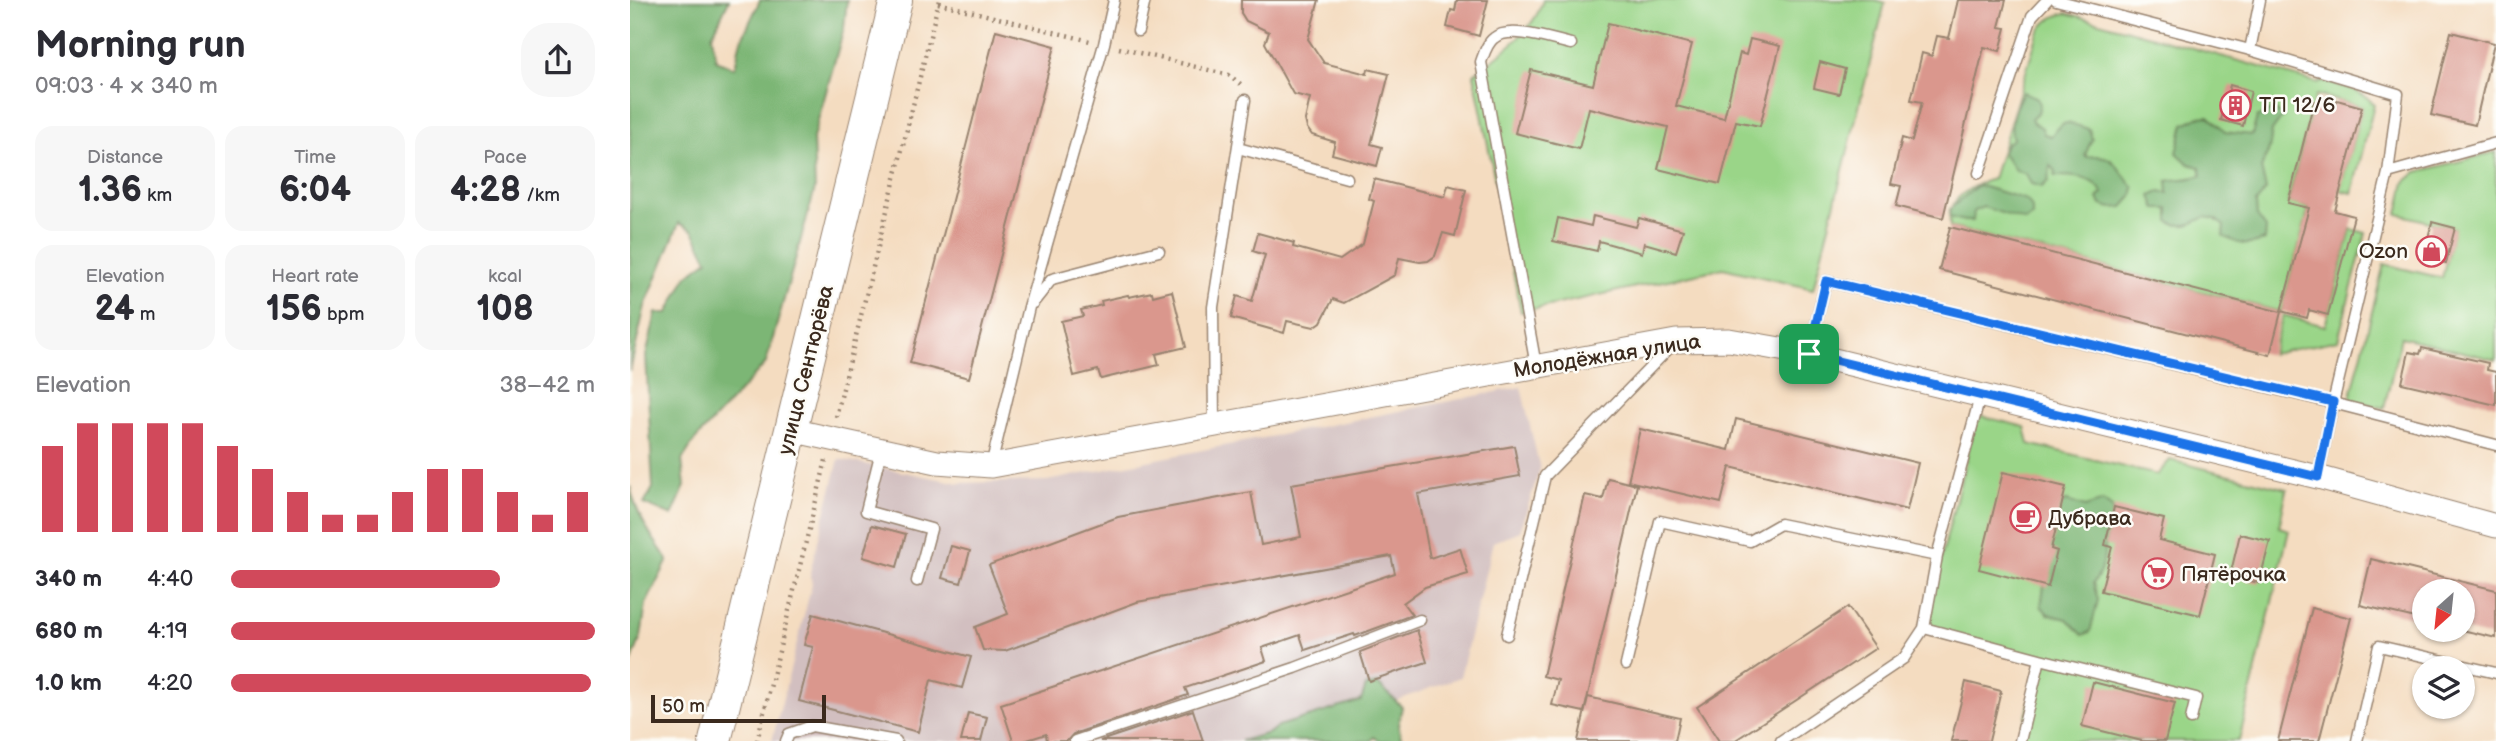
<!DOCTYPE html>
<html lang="en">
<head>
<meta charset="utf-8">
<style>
	:root { --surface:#fff; --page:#f7f7f7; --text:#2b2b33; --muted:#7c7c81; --accent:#d1495b }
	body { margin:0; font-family:"Balsamiq Sans",sans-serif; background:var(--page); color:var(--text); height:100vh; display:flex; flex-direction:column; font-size:26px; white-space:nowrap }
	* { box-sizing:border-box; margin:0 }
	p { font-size:23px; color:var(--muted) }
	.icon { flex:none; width:38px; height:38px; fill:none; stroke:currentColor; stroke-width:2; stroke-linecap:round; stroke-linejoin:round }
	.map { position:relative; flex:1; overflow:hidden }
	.drawer { display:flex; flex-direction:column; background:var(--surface); width:630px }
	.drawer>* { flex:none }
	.needle { width:46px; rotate:207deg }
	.tools { position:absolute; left:1782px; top:579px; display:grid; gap:14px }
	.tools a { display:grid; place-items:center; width:63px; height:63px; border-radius:50%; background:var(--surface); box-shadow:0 2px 5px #0004; font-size:35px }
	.scale { position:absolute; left:21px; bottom:18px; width:175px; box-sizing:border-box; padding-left:7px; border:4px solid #3b2a1e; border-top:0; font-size:19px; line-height:24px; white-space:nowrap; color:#3b2a1e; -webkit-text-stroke:5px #fdfcf7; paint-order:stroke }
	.pin { position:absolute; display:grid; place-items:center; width:60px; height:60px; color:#fff; margin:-30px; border-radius:14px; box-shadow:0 4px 10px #0006 }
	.round { display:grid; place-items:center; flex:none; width:74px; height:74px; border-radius:28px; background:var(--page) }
	.head { display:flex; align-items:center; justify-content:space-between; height:119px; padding:0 35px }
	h1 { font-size:38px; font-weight:800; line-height:52px }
	.figures { display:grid; grid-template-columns:repeat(3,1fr); gap:10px; height:119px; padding:7px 35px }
	.figures div { display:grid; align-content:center; border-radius:18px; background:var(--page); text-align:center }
	.figures b { font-size:35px; font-weight:800 }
	.figures small { font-size:19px; font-weight:400 }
	.figures p { font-size:19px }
	.chart { height:196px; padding:14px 35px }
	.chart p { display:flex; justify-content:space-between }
	.chart svg { width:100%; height:126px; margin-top:7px; stroke:var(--accent); stroke-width:6 }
	ul { padding:0 35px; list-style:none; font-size:23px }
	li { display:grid; grid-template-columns:112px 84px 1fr; align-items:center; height:52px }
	li i { height:18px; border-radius:9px; background:var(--accent) }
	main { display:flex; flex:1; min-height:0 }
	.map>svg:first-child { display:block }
	.industrial { fill:#d2bfc0 }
	.green { fill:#9ad588; stroke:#6a8053; stroke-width:2 }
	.forest { fill:#7bb674; stroke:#5b7049; stroke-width:2 }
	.building { fill:#da978d }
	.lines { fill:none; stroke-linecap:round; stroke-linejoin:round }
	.service-casing { stroke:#98836f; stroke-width:13 }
	.minor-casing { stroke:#98836f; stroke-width:25 }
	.secondary-casing { stroke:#98836f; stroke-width:34 }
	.path { stroke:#98836f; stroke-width:4.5; stroke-dasharray:2 5; stroke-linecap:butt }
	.service { stroke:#fff; stroke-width:10 }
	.minor { stroke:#fff; stroke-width:23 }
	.secondary { stroke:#fff; stroke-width:32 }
	.route-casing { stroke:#fff; stroke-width:14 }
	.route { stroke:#1a73e8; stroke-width:9 }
	.labels { text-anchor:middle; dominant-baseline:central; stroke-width:5; stroke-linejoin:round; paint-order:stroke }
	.poi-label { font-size:21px; fill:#3b2a1e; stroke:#fdfcf7; text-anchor:start }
	.street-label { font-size:21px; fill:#3b2a1e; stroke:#fdfcf7 }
</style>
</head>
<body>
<main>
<section class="drawer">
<div class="head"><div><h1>Morning run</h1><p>09:03 · 4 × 340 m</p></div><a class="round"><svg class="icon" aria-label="share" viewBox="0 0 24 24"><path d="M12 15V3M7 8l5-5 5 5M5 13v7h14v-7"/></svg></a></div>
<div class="figures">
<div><p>Distance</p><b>1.36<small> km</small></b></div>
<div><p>Time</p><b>6:04</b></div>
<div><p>Pace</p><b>4:28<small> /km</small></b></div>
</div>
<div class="figures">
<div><p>Elevation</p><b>24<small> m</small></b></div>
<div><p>Heart rate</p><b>156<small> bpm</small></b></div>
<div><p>kcal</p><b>108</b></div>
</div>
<div class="chart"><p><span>Elevation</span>38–42 m</p>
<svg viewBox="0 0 160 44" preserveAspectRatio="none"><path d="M5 44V14M15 44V6M25 44V6M35 44V6M45 44V6M55 44V14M65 44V22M75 44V30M85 44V38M95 44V38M105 44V30M115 44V22M125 44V22M135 44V30M145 44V38M155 44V30"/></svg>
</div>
<ul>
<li><b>340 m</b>4:40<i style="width:74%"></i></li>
<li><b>680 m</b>4:19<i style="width:100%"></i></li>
<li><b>1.0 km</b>4:20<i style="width:99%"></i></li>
</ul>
</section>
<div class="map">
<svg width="1866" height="741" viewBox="0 0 1866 741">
	<rect width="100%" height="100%" fill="#fdfcf7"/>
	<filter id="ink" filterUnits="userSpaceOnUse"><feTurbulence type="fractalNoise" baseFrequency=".0143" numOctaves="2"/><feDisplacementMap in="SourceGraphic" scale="14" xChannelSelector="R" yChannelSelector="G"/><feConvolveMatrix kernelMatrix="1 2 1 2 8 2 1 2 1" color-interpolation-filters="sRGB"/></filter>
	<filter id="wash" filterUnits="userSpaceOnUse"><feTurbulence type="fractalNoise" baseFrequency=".00686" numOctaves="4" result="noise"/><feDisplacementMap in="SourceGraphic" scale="28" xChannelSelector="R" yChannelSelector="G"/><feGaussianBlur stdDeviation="1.57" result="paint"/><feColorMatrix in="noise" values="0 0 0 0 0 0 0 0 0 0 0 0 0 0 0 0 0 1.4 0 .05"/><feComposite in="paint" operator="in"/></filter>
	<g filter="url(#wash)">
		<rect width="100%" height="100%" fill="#f4dcc0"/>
		<path class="industrial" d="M891,387l19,82 -20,62 -27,11 -33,135 -172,64h-516l40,-157 -2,-12 29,-113 120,24 88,-2z"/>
		<path class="green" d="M913,0h332l10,3 -72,286 -90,-21 -202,44 -47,-238c24,-18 61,-44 69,-74z
			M1437,13l251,70 2,-2c18,5 42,7 54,24l-22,88 -12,-3 22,-83 -46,-12 -28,107 21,6 -28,104 -331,-85c0,-5 -1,-13 1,-18 6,-16 27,-26 42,-30l45,-146c8,-13 15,-17 29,-20z
			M1866,152v208l-95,-23 -17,71 -34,-8 34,-136 58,14 12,-50 -56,-14 7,-32 12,-10z
			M1721,229l15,4 -28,107 -66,14 11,-39 42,11z
			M1347,415l48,12 4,17 128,31 13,-15 117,29 -8,38 10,3 -50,211h-219l20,-82 -116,-31z"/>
		<path class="forest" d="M0,0h99l-17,36 4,24 19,8 5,-25 20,-43h87l-3,28 -31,110 2,51 -49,174 -71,77 -13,20 3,26 -13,30 -28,-12 9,-16 -7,-132 10,-43h12l19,-37 21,-16 -15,-29 -14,-8 -34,83 -15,65z
			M1393,92l13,5 4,7 -2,9 -7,5 2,4 9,6 2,6 7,2 11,-12 7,-1 20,6 3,10 -7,16 2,2c29,-6 30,14 47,30l-2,10 -9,10 -12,1 -10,-3 -3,-7 5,-5c-10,-17 -30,-17 -48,-17l1,-5 -6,-5 -2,15 -6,6 -11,-3 -5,-10 -11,-4 -12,-17 3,-9 7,-5c-5,-19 2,-31 10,-47z
			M1644,109l9,7 -11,15 -3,19 -8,18 5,22 -10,13 1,13 9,12 -1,12c-18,7 -26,5 -42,-4l1,-10 -9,-7 -10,-2c-14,8 -21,11 -36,5v-13h-13l-5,-13 8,-4 9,1 -1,-12c12,-3 24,-1 35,-6l-2,-8 -11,-3 -12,-11 7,-29 14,-7 11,-1 16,16 27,3 5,-18z
			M1348,185l49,15 5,8v8l-6,5 -43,-14 -9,4 -1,10h-9l-15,-4 1,-8z
			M0,486c6,29 21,50 38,74l-22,44 -5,33 -11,29z
			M1437,501l18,6 18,-6 9,7c3,18 -4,23 -7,39 -2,15 -2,23 -12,36l5,17 -8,32 -7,3 -16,-16 -19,-5 -7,-8 15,-103z
			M748,684l24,23 -4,18 4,16h-23l-5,-4 -3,4h-131l29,-8 9,-7 83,-25 5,-15z"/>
		<g id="blocks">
			<path class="building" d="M611,0h78l-11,39 16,24 43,11 1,-5 21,5 -18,70 11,3 -5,19 -45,-12 3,-12 -23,-7 -5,-7 -2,-8 5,-22 -17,-4 -28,-51 4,-11 -23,-11 -5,-8z
				M827,0h31l-9,36 -32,-9 4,-17 4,1z
				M1328,0h48l-7,27 7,1 -6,23 -16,-4 -41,171 -47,-12 5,-20 -10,-2 11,-46 10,3 10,-39 -11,-2 11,-47 10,3 5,-20 12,2z
				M978,23l84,21 -16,62 48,12 16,-65 6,2 4,-16 30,7 -20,80 -24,-5 -16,63 -62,-15 10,-42 -79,-19 -10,41 -64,-16 16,-63 62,15z
				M366,30l59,16 -86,332 -59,-15z
				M1821,32l43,11 -19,82 -44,-10z
				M1190,62l25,7 -6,25 -25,-6z
				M1600,85l21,6 -8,35 -22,-6z
				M1707,100l25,7 -27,104 19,5 -26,99 -19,-5 -2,8 -26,-7 28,-103 -21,-5 26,-102 21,5z
				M744,179l71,18 3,-12 18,5 -11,46 -12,-3 -8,23 -7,5 -8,1 -21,-4 -4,17 -51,28 -11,-4 -12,23 -7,5 -27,-6 -3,12 -53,-15 6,-22 15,5 13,-46 -12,-4 5,-18 36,10 -1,4 47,13 23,-16 11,-43 -5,-2z
				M963,216l43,11 3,-9 44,12 -7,22 -32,-9 -2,10 -43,-12 -2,10 -44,-10 5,-23 33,8z
				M1802,222l23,6 -9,35 -23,-5z
				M1320,227l331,85 -11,43 -331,-85z
				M542,291l14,56 -30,7 3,11 -58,14 -3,-9 -24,6 -13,-55 22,-5 -2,-6 21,-5 -1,-4 27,-6 1,2 23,-5 1,4z
				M1792,348l66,15 -1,7 9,2v33l-94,-22 7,-31 11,2z
				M1106,419l182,44 -11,47 -177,-43 -9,36 -93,-22 12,-52 89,21z
				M884,446l6,30 -102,18 12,64 30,-10 8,26 -43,13 -22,16 9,12 -57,21 -1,-2 -49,16 -5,-15 -38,13 4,13 -81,27 3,7 -115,39 -6,7h-20l-1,-7 -22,7h-11l-12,-37 394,-131 -4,-17 -254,46 -132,49 -22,-1 -8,-23 33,-13 -19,-49 129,-48 133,-25 10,53 40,-8 -10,-53z
				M1373,472l63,15 -15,62 6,2 -9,36 -69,-18z
				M978,478l29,7 -53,227 -32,-7 6,-25 -15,-4 42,-181 18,4z
				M1484,507l50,12 -5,21 56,14 -15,61 -99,-24 11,-44 -7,-2z
				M242,525l34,9 -9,33 -34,-10z
				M1610,534l30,7 -11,42 -29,-7z
				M321,546l19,5 -9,32 -19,-5z
				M1741,559l125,31v48l-34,-8v-38h-38v28l-64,-15z
				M1218,607l28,41 -142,93h-15l-22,-34z
				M1682,608l39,10 -32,123h-41z
				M183,614l158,43 -9,31 -31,-8 -13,52 -119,-31 14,-54 -9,-2z
				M787,630l10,32 -58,19 -9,-29z
				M1336,682l35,9 -12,50h-38z
				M1463,682l82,21 -10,38h-23l-60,-15z
				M958,697l92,21 -5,23h-97z
				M563,710l10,31h-103z
				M338,713l19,4 -6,24h-20z"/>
		</g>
	</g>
	<g filter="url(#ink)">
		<use href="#blocks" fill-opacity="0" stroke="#98836f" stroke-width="2"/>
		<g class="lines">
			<defs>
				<path id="service" d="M1426,0l194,50 148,44 -10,79 -55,230 -15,74
					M508,31l7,-31
					M1620,50l10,-50
					M608,148l109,30
					M1349,173l53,-157 15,-16
					M1758,173l108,-30
					M403,303l19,-24 107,-28
					M1179,354l17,-73 507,122 163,42
					M906,366l-55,-304c3,-8 6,-19 13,-24 16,-13 59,2 77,6
					M1350,397l-43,159 -13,72 116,31 -20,82
					M584,425l-1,-118 32,-207
					M251,451l-15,60 65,18 -14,52
					M361,466l38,-159 75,-263 10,-44
					M877,635l38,-159 127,-131
					M1410,659l156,39 -5,21
					M996,665l34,-144 90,20 30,-17 157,32
					M156,741l3,-7 23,-8 84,15
					M445,741l220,-73 125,-48
					M1151,741l123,-83 20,-30
					M1727,741l22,-95 117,27"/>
				<path id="minor" d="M161,430l146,32 54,4 685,-125 53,-1 80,14 509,123 178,49"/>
				<path id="secondary" d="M85,741l181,-741"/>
			</defs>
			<use href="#service" class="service-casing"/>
			<use href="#minor" class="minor-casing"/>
			<use href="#secondary" class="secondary-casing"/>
			<path class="path" d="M308,3l152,38
				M489,48l110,27 14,11
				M206,417l103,-417
				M127,741l69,-281"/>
			<use href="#service" class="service"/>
			<use href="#minor" class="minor"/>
			<use href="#secondary" class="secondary"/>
		</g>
	</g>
	<g class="lines" filter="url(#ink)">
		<defs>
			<path id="route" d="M1196,281l507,121 -15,75 -509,-123z"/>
		</defs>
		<use href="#route" class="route-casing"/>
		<use href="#route" class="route"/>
	</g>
	<defs>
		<symbol id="building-ring" viewBox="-11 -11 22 22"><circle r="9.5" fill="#fdfcf7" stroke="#d1495b" stroke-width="1.5"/><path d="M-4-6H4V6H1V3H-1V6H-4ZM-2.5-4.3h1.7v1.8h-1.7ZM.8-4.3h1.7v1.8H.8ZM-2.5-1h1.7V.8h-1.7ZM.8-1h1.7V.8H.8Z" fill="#d1495b"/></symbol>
		<symbol id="shop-ring" viewBox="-11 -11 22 22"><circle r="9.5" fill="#fdfcf7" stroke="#d1495b" stroke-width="1.5"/><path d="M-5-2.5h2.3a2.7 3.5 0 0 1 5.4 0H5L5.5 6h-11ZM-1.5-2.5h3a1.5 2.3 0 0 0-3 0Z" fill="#d1495b"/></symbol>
		<symbol id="cafe-ring" viewBox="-11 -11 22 22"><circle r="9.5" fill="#fdfcf7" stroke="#d1495b" stroke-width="1.5"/><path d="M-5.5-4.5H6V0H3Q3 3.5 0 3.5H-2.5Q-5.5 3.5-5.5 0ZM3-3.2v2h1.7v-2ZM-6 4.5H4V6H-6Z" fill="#d1495b"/></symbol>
		<symbol id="supermarket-ring" viewBox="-11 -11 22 22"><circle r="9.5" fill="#fdfcf7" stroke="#d1495b" stroke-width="1.5"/><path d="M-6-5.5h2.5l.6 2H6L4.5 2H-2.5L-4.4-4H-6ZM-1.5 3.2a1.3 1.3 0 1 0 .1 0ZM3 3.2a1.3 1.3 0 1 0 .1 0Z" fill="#d1495b"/></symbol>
	</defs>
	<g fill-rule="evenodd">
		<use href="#building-ring" x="1588" y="88" width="35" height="35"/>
		<use href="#shop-ring" x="1784" y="234" width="35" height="35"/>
		<use href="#cafe-ring" x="1378" y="500" width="35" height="35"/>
		<use href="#supermarket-ring" x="1510" y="556" width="35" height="35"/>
	</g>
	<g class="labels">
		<g class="poi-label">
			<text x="1629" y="105">ТП 12/6</text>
			<text x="1778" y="251" text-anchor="end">Ozon</text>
			<text x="1418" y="518">Дубрава</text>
			<text x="1551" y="574">Пятёрочка</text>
		</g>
		<g class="street-label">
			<text transform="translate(977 356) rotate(-9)">Молодёжная улица</text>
			<text transform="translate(176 370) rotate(-76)">улица Сентюрёва</text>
		</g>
	</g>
</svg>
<div class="tools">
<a><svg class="needle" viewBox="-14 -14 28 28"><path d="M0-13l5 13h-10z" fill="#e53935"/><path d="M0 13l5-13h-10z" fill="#7c7c81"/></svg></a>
<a><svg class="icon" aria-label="layers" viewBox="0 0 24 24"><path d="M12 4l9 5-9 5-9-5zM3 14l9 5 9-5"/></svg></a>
</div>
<div class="scale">50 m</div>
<div class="pin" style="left:1179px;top:354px;background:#1e9e55"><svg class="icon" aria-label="arrive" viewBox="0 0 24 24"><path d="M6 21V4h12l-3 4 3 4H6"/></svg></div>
</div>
</main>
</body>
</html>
